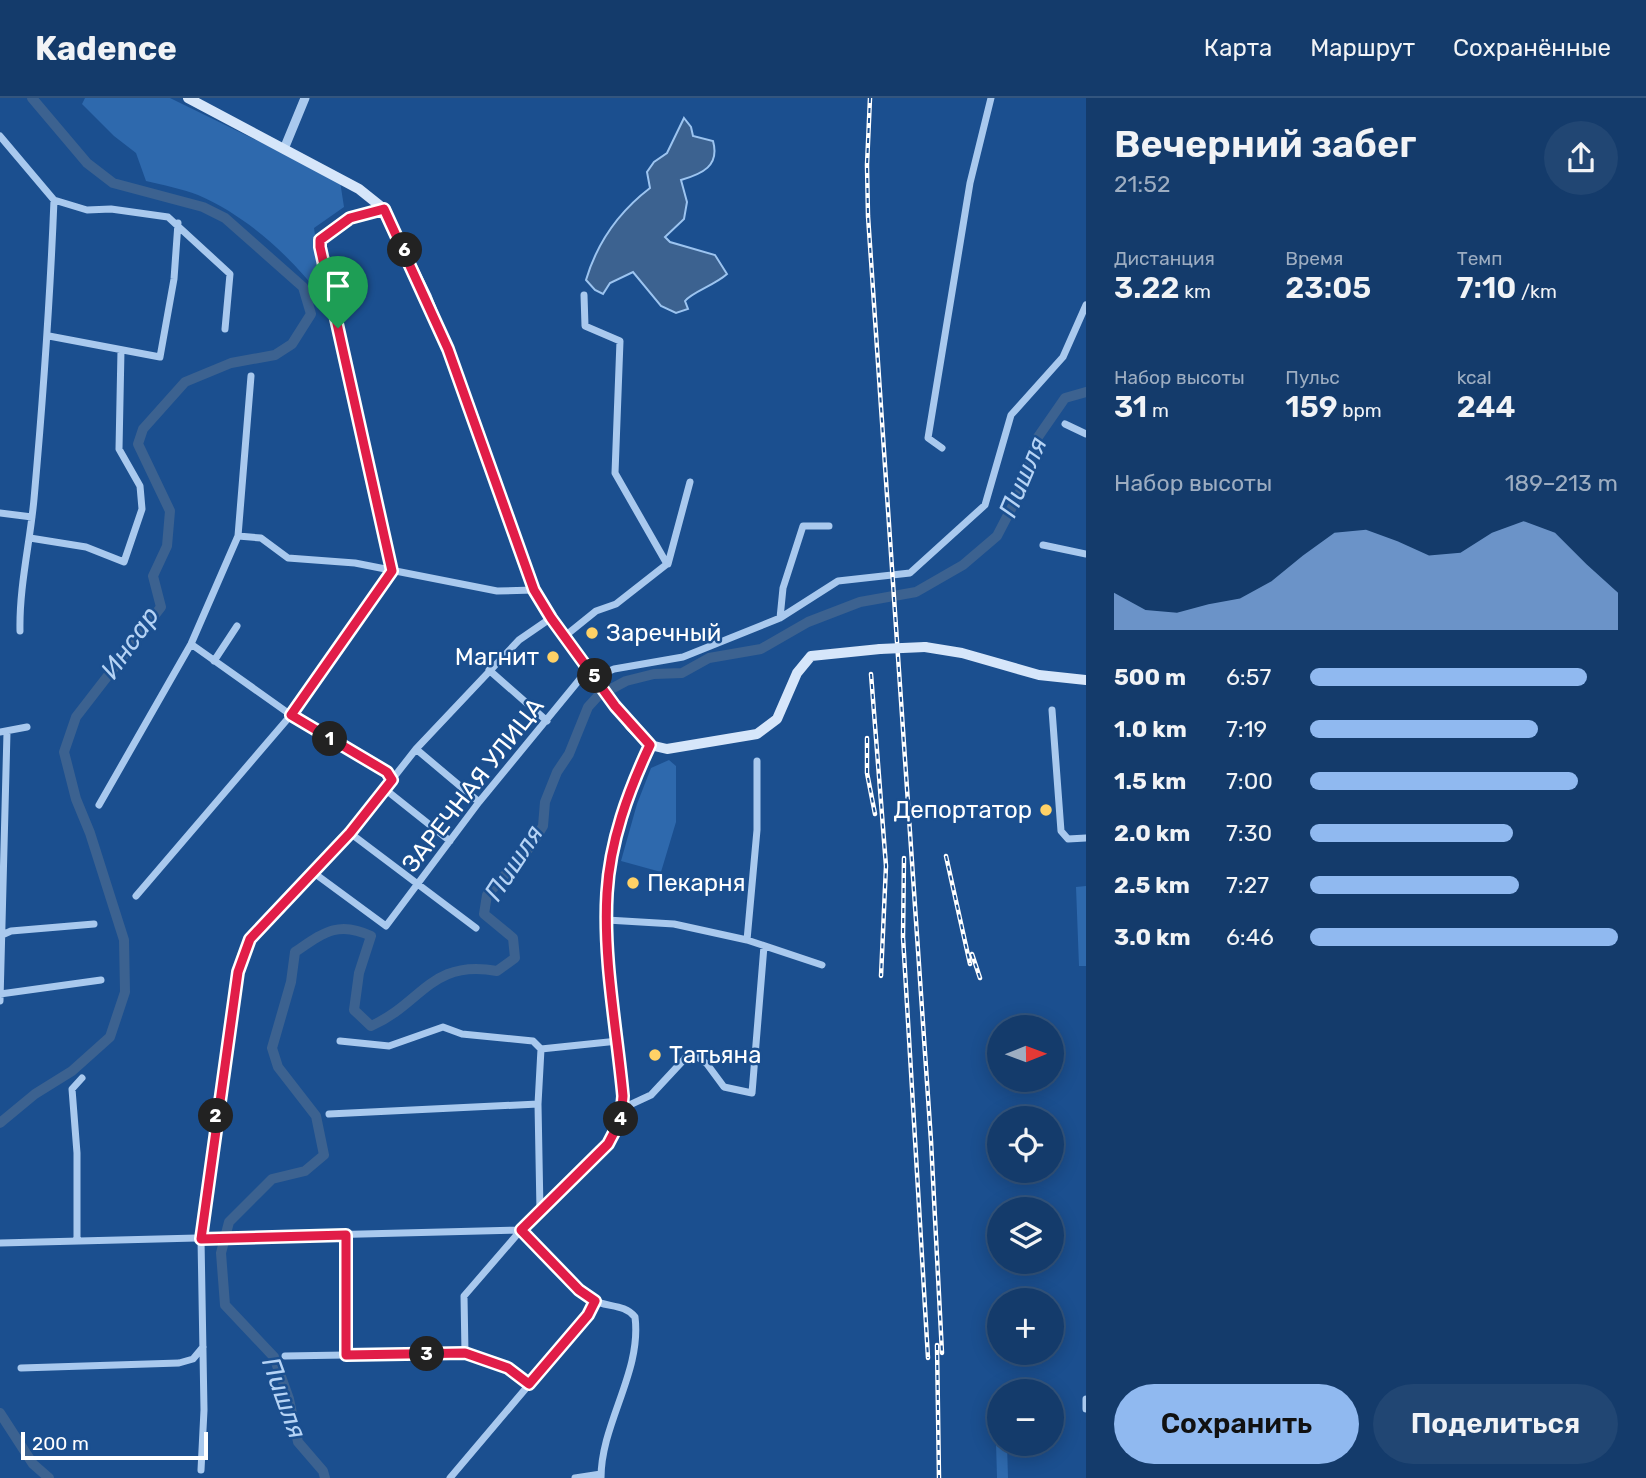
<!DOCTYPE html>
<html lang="ru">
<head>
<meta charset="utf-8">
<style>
	:root { --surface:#143b6b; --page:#214673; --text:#f1f3f6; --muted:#9dadc1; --line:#33557e; --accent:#90b9f0 }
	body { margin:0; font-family:Rubik,sans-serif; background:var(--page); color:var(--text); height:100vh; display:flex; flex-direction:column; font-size:26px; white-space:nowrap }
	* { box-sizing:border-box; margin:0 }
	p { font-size:23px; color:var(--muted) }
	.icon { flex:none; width:38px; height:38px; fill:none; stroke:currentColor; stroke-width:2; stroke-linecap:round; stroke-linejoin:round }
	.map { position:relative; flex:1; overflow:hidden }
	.panel { display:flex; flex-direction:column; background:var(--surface); width:560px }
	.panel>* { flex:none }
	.needle { width:46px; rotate:89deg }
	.controls { position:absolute; left:987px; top:917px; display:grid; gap:14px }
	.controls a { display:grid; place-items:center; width:77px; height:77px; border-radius:50%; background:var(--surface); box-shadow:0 4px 18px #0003,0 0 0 2px var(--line); font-size:35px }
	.scale { position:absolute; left:21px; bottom:18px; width:187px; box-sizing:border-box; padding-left:7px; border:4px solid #fff; border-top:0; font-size:19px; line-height:24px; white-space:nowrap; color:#fff; -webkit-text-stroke:5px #1b4f8f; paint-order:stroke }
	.pin { position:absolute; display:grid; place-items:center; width:60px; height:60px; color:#fff; margin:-72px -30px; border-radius:50% 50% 50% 0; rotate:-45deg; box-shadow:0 0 7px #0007 }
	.pin .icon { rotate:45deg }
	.km { position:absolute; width:35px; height:35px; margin:-18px; border-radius:50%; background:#222; color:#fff; font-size:19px; line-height:35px; text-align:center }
	.round { display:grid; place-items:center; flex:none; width:74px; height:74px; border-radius:37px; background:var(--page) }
	.head { display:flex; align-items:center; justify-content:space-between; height:119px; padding:0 28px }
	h1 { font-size:38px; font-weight:600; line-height:52px }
	.metrics { display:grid; grid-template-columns:repeat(3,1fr); gap:10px; height:119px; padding:7px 28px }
	.metrics div { display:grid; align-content:center }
	.metrics b { font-size:30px; font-weight:600 }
	.metrics small { font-size:19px; font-weight:400 }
	.metrics p { font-size:19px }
	.chart { height:196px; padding:14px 28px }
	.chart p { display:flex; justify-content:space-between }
	.chart svg { width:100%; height:126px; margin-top:7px; fill:var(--accent); opacity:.7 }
	.action { display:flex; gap:14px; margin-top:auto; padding:14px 28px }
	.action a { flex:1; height:80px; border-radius:42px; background:var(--accent); color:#111; font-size:28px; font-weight:600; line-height:80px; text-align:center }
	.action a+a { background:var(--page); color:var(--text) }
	ul { padding:0 28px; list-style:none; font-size:23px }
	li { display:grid; grid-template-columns:112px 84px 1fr; align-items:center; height:52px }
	li i { height:18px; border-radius:9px; background:var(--accent) }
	header { display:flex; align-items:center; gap:42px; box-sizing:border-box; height:98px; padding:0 35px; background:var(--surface); border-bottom:2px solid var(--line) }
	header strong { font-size:33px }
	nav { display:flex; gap:38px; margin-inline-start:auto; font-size:24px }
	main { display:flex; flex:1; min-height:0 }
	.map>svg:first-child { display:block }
	.green { fill:#2e69ad }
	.water { fill:#3c6290; stroke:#9cc4f0; stroke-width:2 }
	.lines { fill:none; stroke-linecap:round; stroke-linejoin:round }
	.river { stroke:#3c6290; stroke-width:10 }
	.minor { stroke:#a9c9ee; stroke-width:7 }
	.tertiary { stroke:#a9c9ee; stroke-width:9 }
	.secondary { stroke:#d6e6fa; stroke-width:10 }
	.rail-casing { stroke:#fff; stroke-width:4.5 }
	.rail { stroke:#1b4f8f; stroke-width:2; stroke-dasharray:5; stroke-linecap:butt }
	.secondary-bridge { stroke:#d6e6fa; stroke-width:10 }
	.route-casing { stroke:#fff; stroke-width:14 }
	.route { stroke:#e11d48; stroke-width:9 }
	.poi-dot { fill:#ffd166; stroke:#1b4f8f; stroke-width:2.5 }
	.labels { text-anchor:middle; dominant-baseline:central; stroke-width:5; stroke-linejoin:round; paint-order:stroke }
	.poi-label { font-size:24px; fill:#fff; stroke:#1b4f8f; text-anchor:start }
	.street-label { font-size:24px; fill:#fff; stroke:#1b4f8f }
	.water-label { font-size:26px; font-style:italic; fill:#b5d3f5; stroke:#1b4f8f }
</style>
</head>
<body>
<header>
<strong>Kadence</strong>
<nav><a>Карта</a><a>Маршрут</a><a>Сохранённые</a></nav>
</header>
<main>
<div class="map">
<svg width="1086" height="1380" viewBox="0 0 1086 1380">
	<rect width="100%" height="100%" fill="#1b4f8f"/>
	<path class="green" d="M85,0h85l170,83 4,26 -30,21 11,73c-33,-43 -76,-84 -127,-106 -16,-6 -35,-10 -52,-14l-10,-28 -22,-17 -32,-32z
		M669,662l7,6v56l-15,50 -40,-11 16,-57 14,-36z
		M1086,788v80h-7l-3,-79z
		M996,1344l11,2 1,34h-11z"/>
	<path class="water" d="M684,20l7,9 2,9 20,5c7,25 -11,33 -32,39l6,22 -3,17 -19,18 5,5 45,13 12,19c-12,11 -35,18 -42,27l3,8 -12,4 -15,-7 -28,-34 -23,11 -7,11 -8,-4 -9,-10c11,-37 34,-69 64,-92l-3,-16 7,-10 13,-9z"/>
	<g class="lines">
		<path class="river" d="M0,1025l35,-29 37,-23 38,-34 15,-45 -1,-52 -34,-107 -14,-34 -12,-47 12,-35 85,-110 -8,-31 14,-30 3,-35 -32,-67 5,-15 42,-47 46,-19 44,-8 17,-11 19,-30 -8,-27 -78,-69 -22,-11 -90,-24 -26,-20 -55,-65
			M0,1315l33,51 16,14
			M325,1380l-2,-7 -25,-29 -9,-43 -15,-42 -49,-52 -4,-52 8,-31 43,-43 33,-8 19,-16 -8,-39 -38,-49 -6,-19 19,-66 4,-30c28,-19 43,-32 76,-16l-12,37 -5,37 17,16c52,-23 59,-67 126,-55l18,-13 -2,-20 -29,-24 3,-19 44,-49 12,-20 2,-24 12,-30 12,-18 19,-47 10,-11 28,-15 28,-7 28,-1 27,-15 52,-9 47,-27 52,-20 56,-10 47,-27 34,-29 25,-48 16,-51 27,-39 21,-6"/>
		<path class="minor" d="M0,38l54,64 33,10 24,-1 57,8 62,57 -5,55
			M49,238l111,21 14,-78 4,-56
			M1065,326l21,10
			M942,350l-14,-10 42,-255 21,-85
			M0,415l32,4
			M238,438l23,2 27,20 67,5 142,28 37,-1
			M30,440l56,9 38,15 18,-53 -2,-23 -21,-37 2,-99
			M1043,447l43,9
			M668,466l22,-82
			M780,520l3,-30 20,-62h26
			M20,533c-1,-44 10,-88 14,-132 9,-100 16,-199 20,-299
			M565,538l31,-25 20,-7 51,-40 -52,-91 5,-132 -35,-15 -1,-31
			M191,546l100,71 96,57 5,8
			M214,563l23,-35
			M489,572l58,51
			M595,579l19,-8 69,-12 97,-39 58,-37 72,-8 75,-68 26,-90 52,-58 23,-52
			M1052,612l9,121 7,8 18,-1
			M0,634l27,-5
			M416,651l63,53
			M386,692l64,51
			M99,707l92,-161 47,-108 13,-160
			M350,735l126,95
			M314,775l72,53 93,-124 110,-134
			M136,798l155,-181 101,-144 -72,-324v-7l30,-22 34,-9
			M607,822l67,4 73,16 75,25
			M2,837l9,-4 83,-7
			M747,842l10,-110v-69
			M0,896l101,-14
			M0,903l7,-269
			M340,943l49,5 54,-19 19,7 71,7 8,8
			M541,951l77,-8
			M623,1010l28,-13 40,-43 16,12 17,23 28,6 12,-147
			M329,1016l209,-10
			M540,1113l-2,-107 3,-55
			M521,1132c22,23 44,51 70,69 14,9 33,4 44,18 7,55 -34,106 -34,161
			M77,1143v-88l-5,-64 10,-11
			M0,1145l521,-13
			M465,1255l-1,-57 57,-66 87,-86 13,-25 2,-23c-6,-66 -20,-136 -16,-203 4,-52 21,-101 43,-148
			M346,1257v-120
			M285,1258l180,-3 43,15 21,16
			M21,1270l158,-5 14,-4 10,-12
			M1086,1301v10
			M201,1372l3,-60 -3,-171 37,-267 12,-33 100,-106 66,-84 103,-109 32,-22
			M450,1380l138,-163 7,-14
			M575,1380l26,-4"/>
		<path class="tertiary" d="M284,51l21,-51"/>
		<path class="secondary" d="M188,0l171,91 25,20 43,88 45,115 62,178 17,28 79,108 20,19 17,4 90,-15 20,-15 20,-46 14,-17 69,-7
			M925,549l37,6 77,22 47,5"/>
		<defs>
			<path id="rail" d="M870,0l-3,67 1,51 63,925 11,212
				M871,576l15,192 -5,110
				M867,640v35l8,41
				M946,758l24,108
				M904,760l-1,79 25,421
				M972,856l8,24
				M937,1247l2,133"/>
		</defs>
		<use href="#rail" class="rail-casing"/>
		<use href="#rail" class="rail"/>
		<path class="secondary-bridge" d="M880,551l45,-2"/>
	</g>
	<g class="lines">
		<defs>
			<path id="route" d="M384,111l64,140 86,241 17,28 64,88 35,39c-22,47 -40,96 -43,148 -4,67 10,137 16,203l-2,23 -13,25 -87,86 58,60 16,11 -7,14 -59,69 -21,-16 -43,-15 -119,2v-120l-145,4 37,-267 12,-33 100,-106 42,-53 -5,-8 -96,-57 101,-144 -72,-324v-7l30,-22z"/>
		</defs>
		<use href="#route" class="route-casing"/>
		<use href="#route" class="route"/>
	</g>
	<g class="poi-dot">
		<circle cx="592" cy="535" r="7"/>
		<circle cx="553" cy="559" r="7"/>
		<circle cx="1046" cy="712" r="7"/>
		<circle cx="633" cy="785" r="7"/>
		<circle cx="655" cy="957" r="7"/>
	</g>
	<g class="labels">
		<g class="poi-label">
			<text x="606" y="535">Заречный</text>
			<text x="539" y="559" text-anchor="end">Магнит</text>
			<text x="1032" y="712" text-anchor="end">Депортатор</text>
			<text x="647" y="785">Пекарня</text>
			<text x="669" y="957">Татьяна</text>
		</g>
		<g class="street-label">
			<text transform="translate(473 687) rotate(-52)">ЗАРЕЧНАЯ УЛИЦА</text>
		</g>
		<g class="water-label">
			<text transform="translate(1023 379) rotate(-67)">Пишля</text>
			<text transform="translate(130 545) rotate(-55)">Инсар</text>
			<text transform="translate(514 765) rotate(-57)">Пишля</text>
			<text transform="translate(284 1300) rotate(70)">Пишля</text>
		</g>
	</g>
</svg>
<div class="controls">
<a><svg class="needle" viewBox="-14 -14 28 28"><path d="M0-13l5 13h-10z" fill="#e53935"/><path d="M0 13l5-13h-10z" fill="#9dadc1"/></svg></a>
<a><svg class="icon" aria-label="locate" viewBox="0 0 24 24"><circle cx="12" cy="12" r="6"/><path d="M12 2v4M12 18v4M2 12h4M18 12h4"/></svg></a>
<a><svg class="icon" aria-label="layers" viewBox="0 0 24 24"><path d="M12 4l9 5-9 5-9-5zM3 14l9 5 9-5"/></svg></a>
<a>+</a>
<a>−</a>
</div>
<div class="scale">200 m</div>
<div class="pin" style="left:338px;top:230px;background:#1e9e55"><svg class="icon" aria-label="arrive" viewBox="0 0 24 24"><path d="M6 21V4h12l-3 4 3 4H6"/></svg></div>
<b class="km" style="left:330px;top:641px">1</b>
<b class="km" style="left:216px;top:1018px">2</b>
<b class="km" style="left:427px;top:1256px">3</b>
<b class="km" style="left:621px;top:1021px">4</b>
<b class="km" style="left:595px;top:578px">5</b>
<b class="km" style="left:405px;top:152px">6</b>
</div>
<section class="panel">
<div class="head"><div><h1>Вечерний забег</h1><p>21:52</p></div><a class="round"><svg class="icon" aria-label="share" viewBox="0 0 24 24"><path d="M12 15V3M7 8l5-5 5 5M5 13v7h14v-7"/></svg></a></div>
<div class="metrics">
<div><p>Дистанция</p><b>3.22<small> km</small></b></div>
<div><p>Время</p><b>23:05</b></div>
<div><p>Темп</p><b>7:10<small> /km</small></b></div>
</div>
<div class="metrics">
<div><p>Набор высоты</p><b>31<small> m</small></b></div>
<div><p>Пульс</p><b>159<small> bpm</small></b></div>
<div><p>kcal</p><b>244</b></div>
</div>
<div class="chart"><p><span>Набор высоты</span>189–213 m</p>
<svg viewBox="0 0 160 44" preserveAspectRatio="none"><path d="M0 44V31L10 37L20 38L30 35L40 33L50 27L60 18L70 10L80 9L90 13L100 18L110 17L120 10L130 6L140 10L150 21L160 31V44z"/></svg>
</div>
<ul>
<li><b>500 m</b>6:57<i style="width:90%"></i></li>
<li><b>1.0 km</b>7:19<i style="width:74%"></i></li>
<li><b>1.5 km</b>7:00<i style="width:87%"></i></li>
<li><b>2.0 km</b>7:30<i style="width:66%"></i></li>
<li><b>2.5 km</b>7:27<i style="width:68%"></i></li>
<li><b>3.0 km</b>6:46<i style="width:100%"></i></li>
</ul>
<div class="action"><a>Сохранить</a><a>Поделиться</a></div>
</section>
</main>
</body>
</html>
